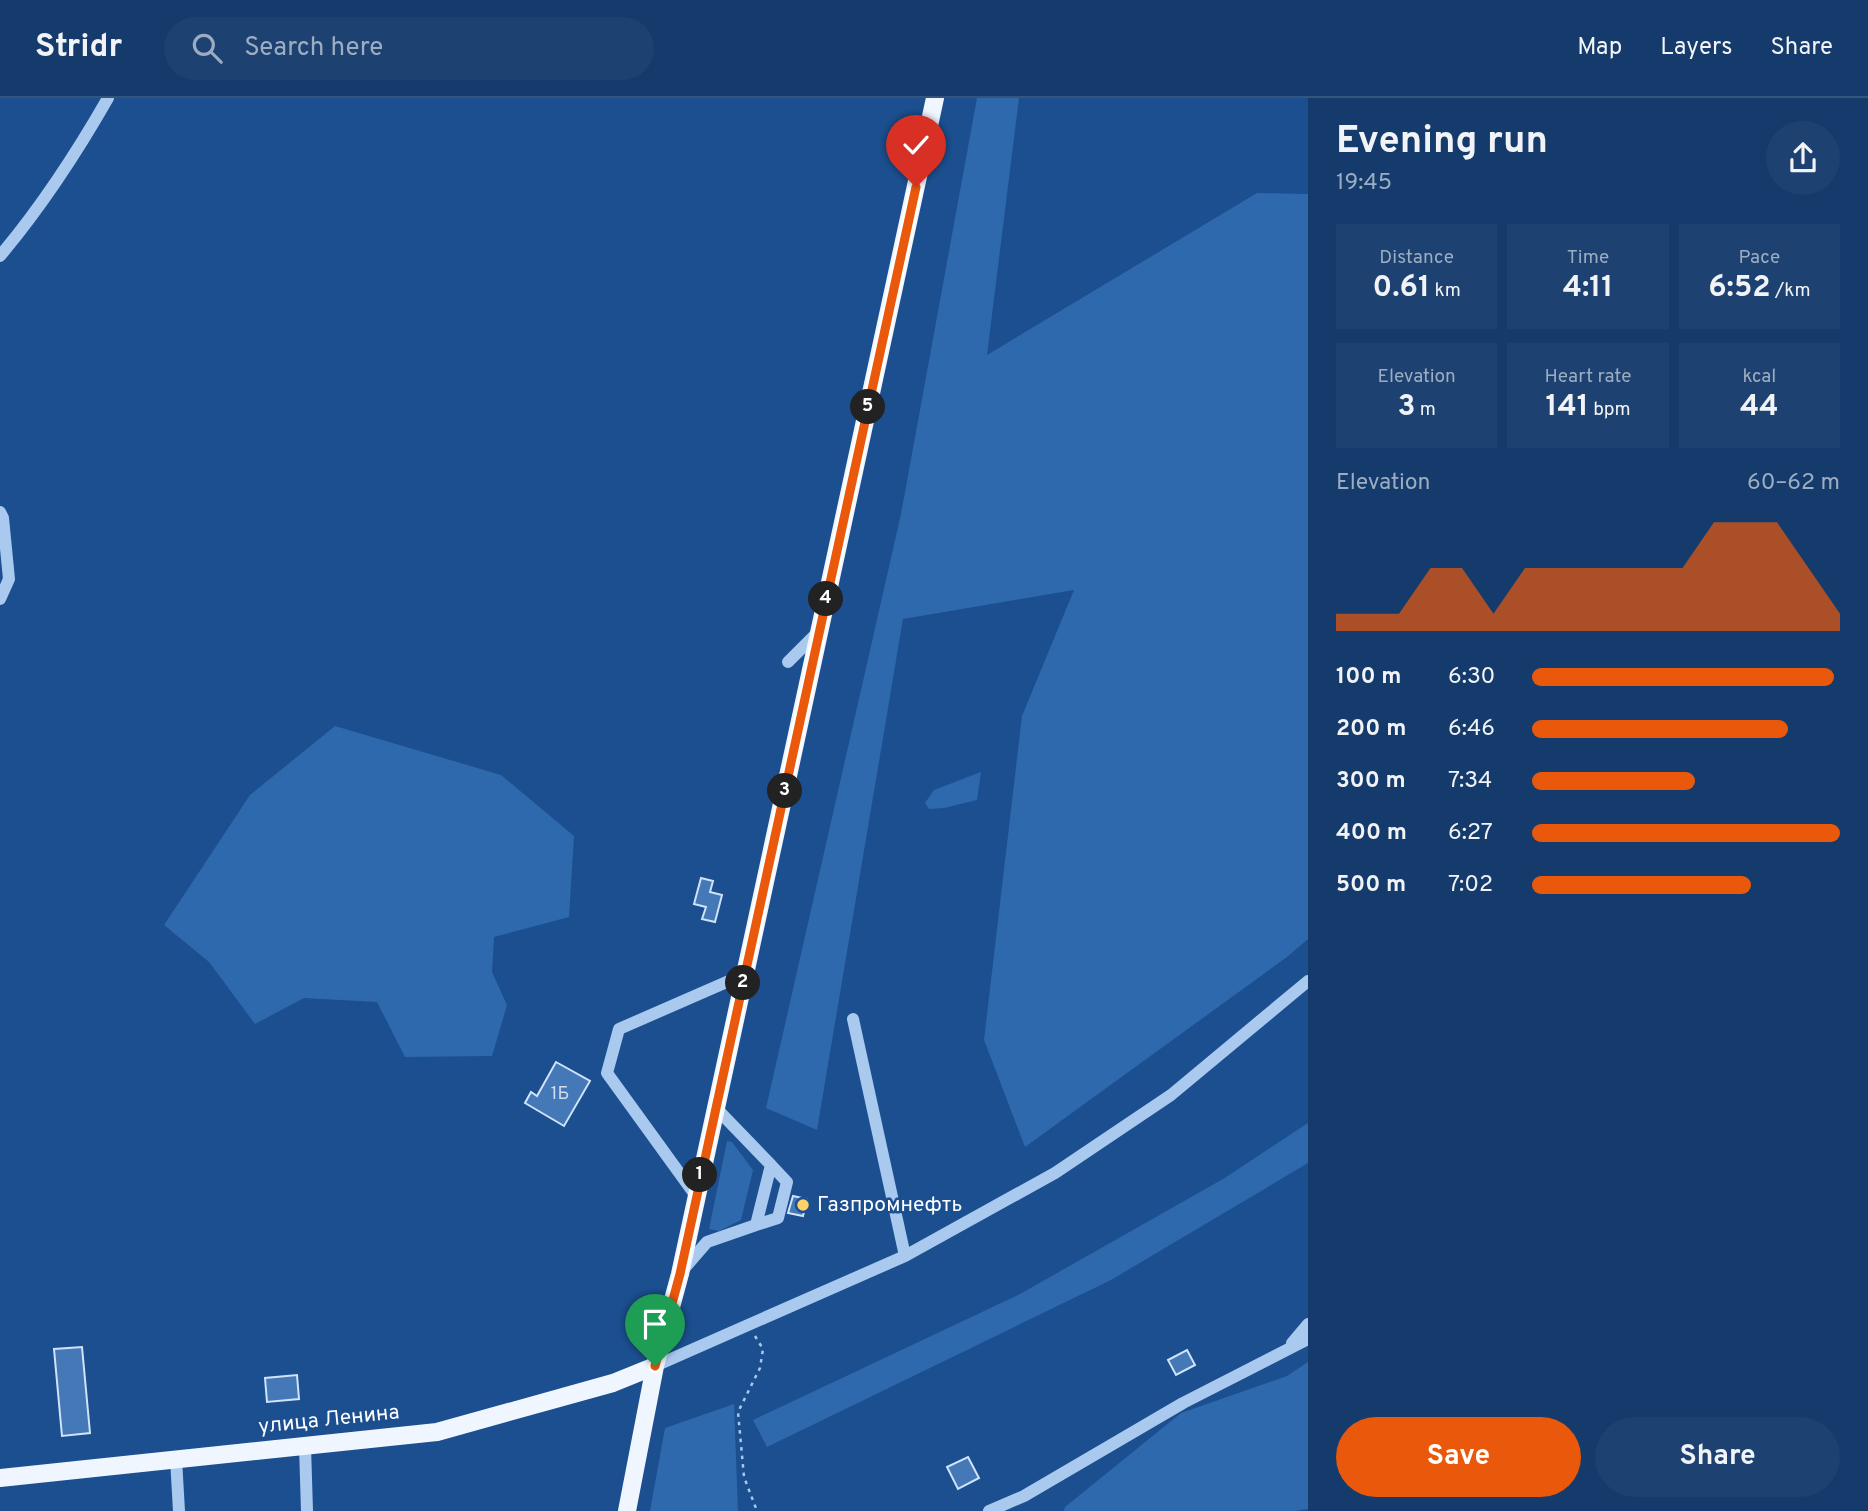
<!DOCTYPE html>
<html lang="en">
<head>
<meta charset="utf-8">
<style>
	:root { --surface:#143b6b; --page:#1d4271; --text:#f1f3f6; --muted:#9dadc1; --line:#33557e; --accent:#ea580c }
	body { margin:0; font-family:Overpass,sans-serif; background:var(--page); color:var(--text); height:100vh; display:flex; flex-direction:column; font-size:26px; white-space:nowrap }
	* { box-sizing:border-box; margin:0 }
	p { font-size:23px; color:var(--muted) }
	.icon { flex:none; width:38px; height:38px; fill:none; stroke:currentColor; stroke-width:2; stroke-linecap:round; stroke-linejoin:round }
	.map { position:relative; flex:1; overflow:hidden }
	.panel { display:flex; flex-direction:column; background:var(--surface); width:560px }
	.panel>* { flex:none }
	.pin { position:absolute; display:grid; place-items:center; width:60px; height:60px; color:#fff; margin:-72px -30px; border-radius:50% 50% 50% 0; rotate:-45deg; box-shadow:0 0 7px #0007 }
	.pin .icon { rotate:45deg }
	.km { position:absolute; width:35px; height:35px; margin:-18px; border-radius:50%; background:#222; color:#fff; font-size:19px; line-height:35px; text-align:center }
	.round { display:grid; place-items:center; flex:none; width:74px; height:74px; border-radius:37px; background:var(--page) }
	.overview { display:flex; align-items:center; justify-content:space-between; height:119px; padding:0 28px }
	h1 { font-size:38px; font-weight:700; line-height:52px }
	.figures { display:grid; grid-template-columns:repeat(3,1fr); gap:10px; height:119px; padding:7px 28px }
	.figures div { display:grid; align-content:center; border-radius:0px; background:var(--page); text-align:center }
	.figures b { font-size:30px; font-weight:700 }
	.figures small { font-size:19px; font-weight:400 }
	.figures p { font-size:19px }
	.chart { height:196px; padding:14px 28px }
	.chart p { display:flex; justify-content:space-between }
	.chart svg { width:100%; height:126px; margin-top:7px; fill:var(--accent); opacity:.7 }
	.action { display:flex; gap:14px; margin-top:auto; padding:14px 28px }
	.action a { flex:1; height:80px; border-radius:42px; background:var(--accent); color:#fff; font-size:28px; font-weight:700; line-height:80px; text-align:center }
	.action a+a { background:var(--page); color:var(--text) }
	ul { padding:0 28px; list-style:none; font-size:23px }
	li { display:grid; grid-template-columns:112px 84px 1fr; align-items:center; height:52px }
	li i { height:18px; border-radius:9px; background:var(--accent) }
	header { display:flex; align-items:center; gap:42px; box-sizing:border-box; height:98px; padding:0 35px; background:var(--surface); border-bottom:2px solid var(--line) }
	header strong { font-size:33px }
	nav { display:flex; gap:38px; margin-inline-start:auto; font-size:24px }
	.search { width:490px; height:63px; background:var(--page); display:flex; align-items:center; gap:18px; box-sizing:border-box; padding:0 24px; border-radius:38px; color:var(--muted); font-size:26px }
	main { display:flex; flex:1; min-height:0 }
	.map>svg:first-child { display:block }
	.green { fill:#2e69ad }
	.building { fill:#4478b7; stroke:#cfe3fa; stroke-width:2 }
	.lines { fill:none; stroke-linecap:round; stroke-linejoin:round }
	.path { stroke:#a9c9ee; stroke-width:2.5; stroke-dasharray:3.5 5; stroke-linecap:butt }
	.minor { stroke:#a9c9ee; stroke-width:12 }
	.major { stroke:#f0f6ff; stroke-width:18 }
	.route-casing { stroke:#fff; stroke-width:14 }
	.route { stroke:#ea580c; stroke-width:9 }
	.poi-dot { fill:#ffd166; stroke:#1b4f8f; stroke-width:2.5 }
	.labels { text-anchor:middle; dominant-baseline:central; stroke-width:5; stroke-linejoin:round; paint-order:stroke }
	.number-label { font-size:18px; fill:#d0dded }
	.poi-label { font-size:21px; fill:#fff; stroke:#1b4f8f; text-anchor:start }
	.street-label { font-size:21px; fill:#fff; stroke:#1b4f8f }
</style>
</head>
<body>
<header>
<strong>Stridr</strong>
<div class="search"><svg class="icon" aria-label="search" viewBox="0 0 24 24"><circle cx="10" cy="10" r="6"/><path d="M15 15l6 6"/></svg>Search here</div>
<nav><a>Map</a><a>Layers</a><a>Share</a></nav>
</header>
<main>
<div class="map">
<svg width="1308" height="1413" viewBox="0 0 1308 1413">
	<rect width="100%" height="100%" fill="#1b4f8f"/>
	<path class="green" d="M977,0h42l-32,257 270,-162 51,1v745l-21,18 -262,190 -41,-107 38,-324 52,-126 -171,29 -86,511 -51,-22 135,-594z
		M335,628l166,49 73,61 -5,81 -75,20 -2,35 15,33 -15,51 -87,1 -28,-55 -73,-4 -49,26 -46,-62 -45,-37 86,-130z
		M981,674l-4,28 -33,8 -15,1 -4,-6 9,-13z
		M1308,1025v40l-197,117 -344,167 -14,-27 267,-126 203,-115z
		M727,1043l5,1 21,28 -12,50 -22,11 -10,-2z
		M1308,1264v147l-13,2h-231l1,-4 116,-94 106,-37z
		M734,1306l4,107h-88l15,-83z"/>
	<path class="building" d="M701,780l12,3 -3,11 12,3 -7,27 -13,-3 4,-12 -12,-3z
		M556,964l34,19 -26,45 -39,-23 6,-11 6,4z
		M793,1098l14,3 -4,17 -15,-3z
		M82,1249l8,86 -28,3 -8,-87z
		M1187,1252l8,15 -19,10 -8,-15z
		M297,1277l2,24 -32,3 -2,-24z
		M968,1359l11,21 -21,11 -11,-22z"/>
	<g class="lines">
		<path class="path" d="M755,1238l8,13 -3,19 -22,44 6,65 13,34"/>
		<path class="minor" d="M0,158c42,-50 76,-102 108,-158
			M0,414l3,6 6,61 -9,20
			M788,564l32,-32
			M853,921l52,237
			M696,1098l-89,-123 12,-44 126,-55
			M756,1127l22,-7 9,-36 -16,-17
			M682,1173l25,-29 49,-17 15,-60 -56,-58
			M1292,1245l16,-19
			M655,1268l250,-110 150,-83 116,-78 137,-114
			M305,1348l2,65
			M176,1361l3,52
			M989,1413l35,-15 159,-93 125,-64"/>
		<path class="major" d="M0,1380l437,-46 176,-49 42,-17
			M627,1413l28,-145 25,-92 255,-1176"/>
	</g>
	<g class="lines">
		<defs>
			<path id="route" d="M655,1268l25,-92 236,-1087"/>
		</defs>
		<use href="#route" class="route-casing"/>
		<use href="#route" class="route"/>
	</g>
	<circle class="poi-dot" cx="803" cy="1107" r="7"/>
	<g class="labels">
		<g class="number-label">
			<text x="560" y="996">1Б</text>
		</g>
		<g class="poi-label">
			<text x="817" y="1107">Газпромнефть</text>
		</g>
		<g class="street-label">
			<text transform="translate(329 1322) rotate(-6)">улица Ленина</text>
		</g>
	</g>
</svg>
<div class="pin" style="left:655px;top:1268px;background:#1e9e55"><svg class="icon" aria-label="arrive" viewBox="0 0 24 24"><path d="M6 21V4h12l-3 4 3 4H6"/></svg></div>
<div class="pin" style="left:916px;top:89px;background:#d93025"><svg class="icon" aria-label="check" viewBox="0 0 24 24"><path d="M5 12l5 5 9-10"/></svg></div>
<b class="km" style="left:700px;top:1077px">1</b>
<b class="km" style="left:743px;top:885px">2</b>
<b class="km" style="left:785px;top:693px">3</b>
<b class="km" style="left:826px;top:501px">4</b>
<b class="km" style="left:868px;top:309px">5</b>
</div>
<section class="panel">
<div class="overview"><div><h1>Evening run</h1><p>19:45</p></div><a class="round"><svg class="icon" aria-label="share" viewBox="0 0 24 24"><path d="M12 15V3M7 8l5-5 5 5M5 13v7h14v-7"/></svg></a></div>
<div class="figures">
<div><p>Distance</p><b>0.61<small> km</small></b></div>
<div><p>Time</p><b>4:11</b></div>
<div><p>Pace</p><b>6:52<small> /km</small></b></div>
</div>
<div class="figures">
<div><p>Elevation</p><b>3<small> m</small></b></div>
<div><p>Heart rate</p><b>141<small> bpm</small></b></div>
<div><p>kcal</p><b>44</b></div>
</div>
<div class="chart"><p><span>Elevation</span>60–62 m</p>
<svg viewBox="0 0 160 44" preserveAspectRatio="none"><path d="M0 44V38L10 38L20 38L30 22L40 22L50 38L60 22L70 22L80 22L90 22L100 22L110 22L120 6L130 6L140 6L150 22L160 38V44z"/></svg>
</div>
<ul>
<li><b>100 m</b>6:30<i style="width:98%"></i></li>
<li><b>200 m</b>6:46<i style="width:83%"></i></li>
<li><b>300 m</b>7:34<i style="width:53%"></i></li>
<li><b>400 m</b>6:27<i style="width:100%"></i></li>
<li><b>500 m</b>7:02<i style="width:71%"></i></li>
</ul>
<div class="action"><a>Save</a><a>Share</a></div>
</section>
</main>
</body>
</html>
